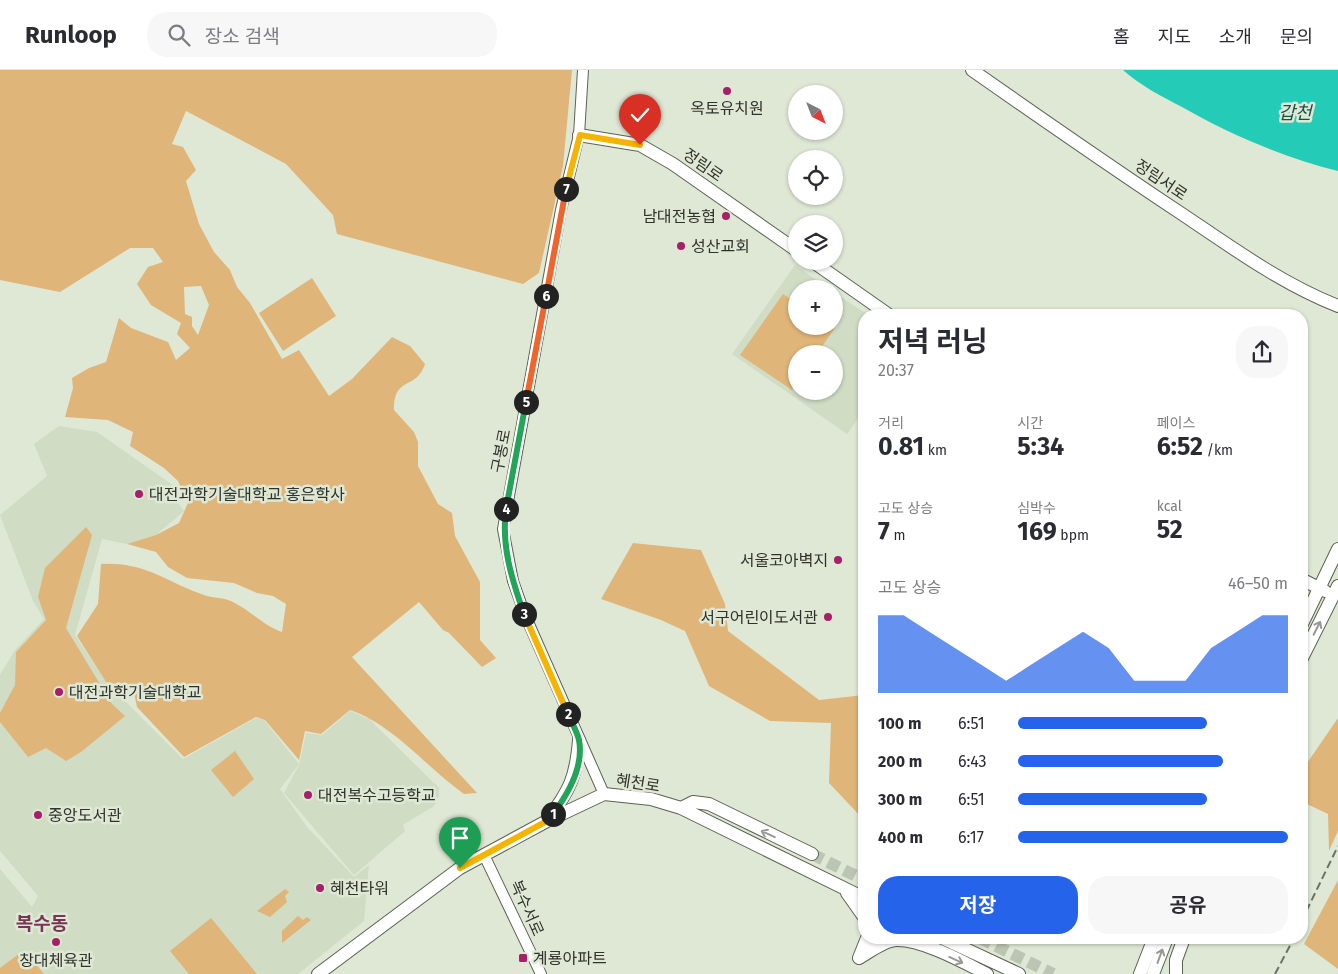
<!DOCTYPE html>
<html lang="ko">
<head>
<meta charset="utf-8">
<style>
	:root { --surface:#fff; --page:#f7f7f7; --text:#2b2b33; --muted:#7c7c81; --line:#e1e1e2; --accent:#2563eb }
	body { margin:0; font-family:"Fira Sans","Noto Sans KR",sans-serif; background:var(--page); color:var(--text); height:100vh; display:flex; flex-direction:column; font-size:19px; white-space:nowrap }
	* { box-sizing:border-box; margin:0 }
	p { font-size:16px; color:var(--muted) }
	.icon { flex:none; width:28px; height:28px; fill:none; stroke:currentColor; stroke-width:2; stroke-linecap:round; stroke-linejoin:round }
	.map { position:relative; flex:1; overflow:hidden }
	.side { position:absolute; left:858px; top:239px; width:450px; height:635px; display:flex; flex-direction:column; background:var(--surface); border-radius:20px; box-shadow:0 1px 4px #0004 }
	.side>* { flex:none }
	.needle { width:32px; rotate:138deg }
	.fabs { position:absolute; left:788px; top:15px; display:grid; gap:10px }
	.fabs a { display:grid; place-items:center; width:55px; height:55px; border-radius:50%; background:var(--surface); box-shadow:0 1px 4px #0004; font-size:25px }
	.pin { position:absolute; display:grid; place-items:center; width:42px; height:42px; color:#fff; margin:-51px -21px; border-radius:50% 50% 50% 0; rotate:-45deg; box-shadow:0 0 5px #0007 }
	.pin .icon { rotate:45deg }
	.km { position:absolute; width:25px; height:25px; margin:-12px; border-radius:50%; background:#222; color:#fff; font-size:14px; line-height:25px; text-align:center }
	.round { display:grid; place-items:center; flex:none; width:52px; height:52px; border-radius:20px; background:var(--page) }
	.head { display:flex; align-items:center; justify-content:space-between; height:85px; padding:0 20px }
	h1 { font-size:28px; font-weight:700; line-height:38px }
	.metrics { display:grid; grid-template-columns:repeat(3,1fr); gap:8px; height:85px; padding:5px 20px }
	.metrics div { display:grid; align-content:center }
	.metrics b { font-size:25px; font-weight:700 }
	.metrics small { font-size:14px; font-weight:400 }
	.metrics p { font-size:14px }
	.chart { height:140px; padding:10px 20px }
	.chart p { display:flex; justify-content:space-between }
	.chart svg { width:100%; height:90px; margin-top:5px; fill:var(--accent); opacity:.7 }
	.action { display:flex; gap:10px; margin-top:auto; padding:10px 20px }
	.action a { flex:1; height:58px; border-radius:20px; background:var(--accent); color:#fff; font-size:20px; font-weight:700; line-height:58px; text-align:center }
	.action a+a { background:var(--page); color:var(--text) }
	ul { padding:0 20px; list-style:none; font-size:16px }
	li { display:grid; grid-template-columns:80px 60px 1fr; align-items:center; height:38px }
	li i { height:12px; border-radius:6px; background:var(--accent) }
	header { display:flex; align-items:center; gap:30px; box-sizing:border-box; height:70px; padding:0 25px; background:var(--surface); border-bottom:1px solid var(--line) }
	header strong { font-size:24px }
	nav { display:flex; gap:28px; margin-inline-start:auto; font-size:18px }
	.search { width:350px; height:45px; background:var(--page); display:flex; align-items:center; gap:12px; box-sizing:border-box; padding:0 18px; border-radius:20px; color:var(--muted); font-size:19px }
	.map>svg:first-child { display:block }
	.built { fill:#d0dcc3; fill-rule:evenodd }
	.green { fill:#e0b579; fill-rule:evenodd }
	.water { fill:#24cbb7 }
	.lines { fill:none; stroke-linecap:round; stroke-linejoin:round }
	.major-tunnel { stroke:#bcc4b3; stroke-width:12; stroke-dasharray:12 6; stroke-linecap:butt }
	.minor-casing { stroke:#5b6352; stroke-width:12 }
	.major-casing { stroke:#5b6352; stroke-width:14 }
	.minor { stroke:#fff; stroke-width:10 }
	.major { stroke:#fff; stroke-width:12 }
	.rail { stroke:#6c7166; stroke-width:2; stroke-dasharray:8 4; stroke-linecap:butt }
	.oneway { stroke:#989996 }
	.split-1-casing { stroke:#fff; stroke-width:10 }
	.split-2-casing { stroke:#fff; stroke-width:10 }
	.split-3-casing { stroke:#fff; stroke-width:10 }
	.split-4-casing { stroke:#fff; stroke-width:10 }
	.split-5-casing { stroke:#fff; stroke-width:10 }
	.split-6-casing { stroke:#fff; stroke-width:10 }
	.split-7-casing { stroke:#fff; stroke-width:10 }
	.split-8-casing { stroke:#fff; stroke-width:10 }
	.split-1 { stroke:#f5b400; stroke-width:6 }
	.split-2 { stroke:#22a559; stroke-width:6 }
	.split-3 { stroke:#f5b400; stroke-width:6 }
	.split-4 { stroke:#22a559; stroke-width:6 }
	.split-5 { stroke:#22a559; stroke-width:6 }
	.split-6 { stroke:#f0652b; stroke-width:6 }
	.split-7 { stroke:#f0652b; stroke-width:6 }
	.split-8 { stroke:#f5b400; stroke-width:6 }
	.poi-dot { fill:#a71f67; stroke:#dfe8d5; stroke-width:2 }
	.labels { text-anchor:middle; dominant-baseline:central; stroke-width:5; stroke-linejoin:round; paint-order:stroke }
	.poi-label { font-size:16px; fill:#30332c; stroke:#dfe8d5; text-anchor:start }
	.street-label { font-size:16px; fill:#30332c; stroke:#dfe8d5 }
	.water-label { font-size:18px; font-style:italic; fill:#13534b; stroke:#dfe8d5 }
	.quarter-label { font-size:19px; font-weight:bold; fill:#793654; stroke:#dfe8d5 }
</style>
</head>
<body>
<header>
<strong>Runloop</strong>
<div class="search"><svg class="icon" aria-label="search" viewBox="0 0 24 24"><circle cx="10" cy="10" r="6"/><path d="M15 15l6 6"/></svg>장소 검색</div>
<nav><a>홈</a><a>지도</a><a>소개</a><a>문의</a></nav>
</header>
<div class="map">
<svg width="1338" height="904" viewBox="0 0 1338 904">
	<rect width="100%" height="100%" fill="#dfe8d5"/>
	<path class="built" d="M795,195l34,24h-33v37h38v-34l34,23h-4v95l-17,24 -115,-80zM796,284h38v37h-38z
		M59,356l38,6 77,54 -5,5 15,20 -28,24 -29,9 -25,-5 -27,96 31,47 77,77 73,-41 8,2 35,44 -19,25 27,38 47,50 15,-12 -5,56 -66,53h-298v-105l32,38 6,-11 -38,-45v-176l15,-25 29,-31 -11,-18 -33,-86 47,-39 -13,-32z
		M350,641l19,8 70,69v8l-5,10 -31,19 2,6 -51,44 -70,-82 15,-28 7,-32 16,2z"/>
	<path class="green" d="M0,0h572l-9,96 -24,107 -16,11 -186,-50 -4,-19 -47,-51 -100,-53 -14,33 11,3 13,23 -10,11 13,43 15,28 16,18 7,17 13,16 32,56 17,-9 30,46 23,-17 40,-42 18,9 15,18c-9,27 -31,11 -31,46l20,22 4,10v24l20,38 14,9 3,23 25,46v58l16,18 -14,9 -33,-34 -6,-3 -24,-28 -67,55 125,136 -13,1c-38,-27 -70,-69 -114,-84l-29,24 -16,-3 -6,29 -34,-40 -9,-3 -72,40 -47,-50 -4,-19 -27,-6 -29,-46 21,-32 3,-40c48,-2 65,19 106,32 8,2 19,2 26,6 18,9 31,24 49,30l4,-28 -13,-8 -16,-3 -23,-10 -47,-5 -19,-11 -12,-15 -29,-8 29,-9 23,-12 9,-20 -10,-22 -14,-13 -34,-22 3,-14 -25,-12 -43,-3 8,-29 -1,-10 17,-10 17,-6 13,-44 12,10 37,14 8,18 14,-12 -13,-14 4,-11 -30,-18 -14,-21 11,-17 15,-5 -10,-14h-23l-70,44 -60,-12zM201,216l8,19 -11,30 -6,-9v-9l-7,-3 -1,-27z
		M312,208l24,38 -53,35 -24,-38z
		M783,224l13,9v23h34l4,3 -17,25h-21v30l-4,6 -52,-35z
		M86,457l6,8 -26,93 46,76 13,12 -44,36 -15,9 -20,-13 -18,9 -28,-35v-9l15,-28 1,-33 30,-32 -8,-23 7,-29z
		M633,473l68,7 24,54 3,27 91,69 45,-5v125l-35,-37 2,-60 -61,-2 -61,-35 -24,-55 -24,-11 -60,-21z
		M1338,648v113l-9,20 -1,-37 -21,-10 -6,-32z
		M235,681l19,28 -21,18 -22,-27z
		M1338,810v89l-34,-25z
		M285,819l4,3 -4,4 2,6 -17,15 -13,-6z
		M298,846l5,4 4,-3 4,3 -29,23v-12z
		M211,848l46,56h-68l-19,-23z
		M24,880l20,24h-44v-6z"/>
	<path class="water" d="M1123,0h215v101c-55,-14 -107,-36 -156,-64 -21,-11 -41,-21 -59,-37z"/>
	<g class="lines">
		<path class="major-tunnel" d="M812,784l52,26
			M980,868l73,36"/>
		<defs>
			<path id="minor" d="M583,0l-4,65 -18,75 -58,319 10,52 12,34 79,179
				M484,785l57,119"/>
			<path id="major" d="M972,0c70,49 139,97 210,144 49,33 100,70 156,92
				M579,65l61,10 33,19 123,86
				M812,191l77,54
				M1301,509l24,12
				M1301,556l37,-77
				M1301,590l37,-74
				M681,738l12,-6 16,2 103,50
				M548,749c22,-29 28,-42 31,-79
				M847,823l17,24
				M942,868l77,36
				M859,888c11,-6 25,-18 38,-18 27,0 66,22 90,34
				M859,888l8,-20
				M318,904l142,-106 87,-47 57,-27 47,5 30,9 183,90
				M1140,904l14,-36
				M1153,904l14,-36
				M1176,904v-14l8,-22"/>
		</defs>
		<use href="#minor" class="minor-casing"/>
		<use href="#major" class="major-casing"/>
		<use href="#minor" class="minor"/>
		<use href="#major" class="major"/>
		<path class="rail" d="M1301,852l37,-76
			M1275,904l19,-36"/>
	</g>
	<defs><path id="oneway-shaft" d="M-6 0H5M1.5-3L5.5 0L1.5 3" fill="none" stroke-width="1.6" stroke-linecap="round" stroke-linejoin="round" transform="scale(1.25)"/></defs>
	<g class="oneway">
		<use href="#oneway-shaft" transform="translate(1317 558) rotate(-63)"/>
		<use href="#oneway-shaft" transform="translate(768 764) rotate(-155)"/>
		<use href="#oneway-shaft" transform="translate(1160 886) rotate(-70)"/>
		<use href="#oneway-shaft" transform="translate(956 890) rotate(24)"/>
	</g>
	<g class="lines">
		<defs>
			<path id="split-1" d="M460,798l87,-47 6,-7"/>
			<path id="split-2" d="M553,744c15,-20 31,-48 26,-74 -2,-9 -8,-18 -11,-26"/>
			<path id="split-3" d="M524,544l44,100"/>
			<path id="split-4" d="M506,439c-5,37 6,71 18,105"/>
			<path id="split-5" d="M506,439l20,-107"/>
			<path id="split-6" d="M526,332l20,-106"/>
			<path id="split-7" d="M546,226l20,-107"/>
			<path id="split-8" d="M566,119l14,-54 60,10"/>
		</defs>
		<use href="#split-1" class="split-1-casing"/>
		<use href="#split-2" class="split-2-casing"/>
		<use href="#split-3" class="split-3-casing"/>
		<use href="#split-4" class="split-4-casing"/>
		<use href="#split-5" class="split-5-casing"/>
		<use href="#split-6" class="split-6-casing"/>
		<use href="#split-7" class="split-7-casing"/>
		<use href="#split-8" class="split-8-casing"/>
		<use href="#split-1" class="split-1"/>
		<use href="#split-2" class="split-2"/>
		<use href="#split-3" class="split-3"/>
		<use href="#split-4" class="split-4"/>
		<use href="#split-5" class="split-5"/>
		<use href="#split-6" class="split-6"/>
		<use href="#split-7" class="split-7"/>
		<use href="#split-8" class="split-8"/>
	</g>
	<g class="poi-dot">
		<circle cx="727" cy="21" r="5"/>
		<circle cx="726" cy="146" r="5"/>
		<circle cx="681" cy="176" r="5"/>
		<circle cx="139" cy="424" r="5"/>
		<circle cx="838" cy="490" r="5"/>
		<circle cx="828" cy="547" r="5"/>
		<circle cx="59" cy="622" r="5"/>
		<circle cx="308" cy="725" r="5"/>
		<circle cx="38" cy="745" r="5"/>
		<circle cx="320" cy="818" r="5"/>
		<circle cx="56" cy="872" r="5"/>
		<rect x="518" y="883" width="10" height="10" rx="2.5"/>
	</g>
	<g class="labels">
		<g class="poi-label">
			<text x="727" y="38" text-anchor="middle">옥토유치원</text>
			<text x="716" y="146" text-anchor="end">남대전농협</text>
			<text x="691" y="176">성산교회</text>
			<text x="149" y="424">대전과학기술대학교 홍은학사</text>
			<text x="828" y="490" text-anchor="end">서울코아벽지</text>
			<text x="818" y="547" text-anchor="end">서구어린이도서관</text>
			<text x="69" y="622">대전과학기술대학교</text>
			<text x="318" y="725">대전복수고등학교</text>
			<text x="48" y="745">중앙도서관</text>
			<text x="330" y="818">혜천타워</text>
			<text x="533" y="888">계룡아파트</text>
			<text x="56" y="890" text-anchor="middle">창대체육관</text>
		</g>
		<g class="street-label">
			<text transform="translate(703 95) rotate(35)">정림로</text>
			<text transform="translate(1161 110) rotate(34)">정림서로</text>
			<text transform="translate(501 381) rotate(-79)">구봉로</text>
			<text transform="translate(638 713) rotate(9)">혜천로</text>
			<text transform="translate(527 838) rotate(66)">복수서로</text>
		</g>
		<g class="water-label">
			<text x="1295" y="43">갑천</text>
		</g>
		<g class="quarter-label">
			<text x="42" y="853">복수동</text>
		</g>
	</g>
</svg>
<div class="fabs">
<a><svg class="needle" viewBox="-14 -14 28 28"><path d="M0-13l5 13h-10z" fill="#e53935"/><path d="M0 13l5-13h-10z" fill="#7c7c81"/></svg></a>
<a><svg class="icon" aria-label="locate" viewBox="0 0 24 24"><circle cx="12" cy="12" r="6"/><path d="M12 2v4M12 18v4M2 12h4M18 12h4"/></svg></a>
<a><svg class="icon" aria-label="layers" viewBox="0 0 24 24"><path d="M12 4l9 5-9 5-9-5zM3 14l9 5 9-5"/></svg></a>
<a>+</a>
<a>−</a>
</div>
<div class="pin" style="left:460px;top:798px;background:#1e9e55"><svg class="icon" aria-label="arrive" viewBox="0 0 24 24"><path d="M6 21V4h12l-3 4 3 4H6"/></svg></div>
<div class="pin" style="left:640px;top:75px;background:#d93025"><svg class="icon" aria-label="check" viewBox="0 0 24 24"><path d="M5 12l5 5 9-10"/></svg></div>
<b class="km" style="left:553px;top:744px">1</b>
<b class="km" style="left:568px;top:644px">2</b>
<b class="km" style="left:524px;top:544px">3</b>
<b class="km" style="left:506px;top:439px">4</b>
<b class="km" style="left:526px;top:332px">5</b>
<b class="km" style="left:546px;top:226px">6</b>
<b class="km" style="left:566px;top:119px">7</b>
<section class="side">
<div class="head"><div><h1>저녁 러닝</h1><p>20:37</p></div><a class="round"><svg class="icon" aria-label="share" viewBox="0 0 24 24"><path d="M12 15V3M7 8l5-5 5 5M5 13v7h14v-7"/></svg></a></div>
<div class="metrics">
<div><p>거리</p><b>0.81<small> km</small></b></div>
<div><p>시간</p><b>5:34</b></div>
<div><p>페이스</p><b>6:52<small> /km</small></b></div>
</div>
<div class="metrics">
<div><p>고도 상승</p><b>7<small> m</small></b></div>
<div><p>심박수</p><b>169<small> bpm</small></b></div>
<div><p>kcal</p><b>52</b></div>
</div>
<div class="chart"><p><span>고도 상승</span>46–50 m</p>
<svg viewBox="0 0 160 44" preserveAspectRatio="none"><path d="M0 44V6L10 6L20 14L30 22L40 30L50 38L60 30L70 22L80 14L90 22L100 38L110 38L120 38L130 22L140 14L150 6L160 6V44z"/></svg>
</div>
<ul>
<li><b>100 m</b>6:51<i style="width:70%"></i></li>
<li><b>200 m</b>6:43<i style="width:76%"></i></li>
<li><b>300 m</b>6:51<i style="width:70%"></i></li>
<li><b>400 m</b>6:17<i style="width:100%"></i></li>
</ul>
<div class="action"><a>저장</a><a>공유</a></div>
</section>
</div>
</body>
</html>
